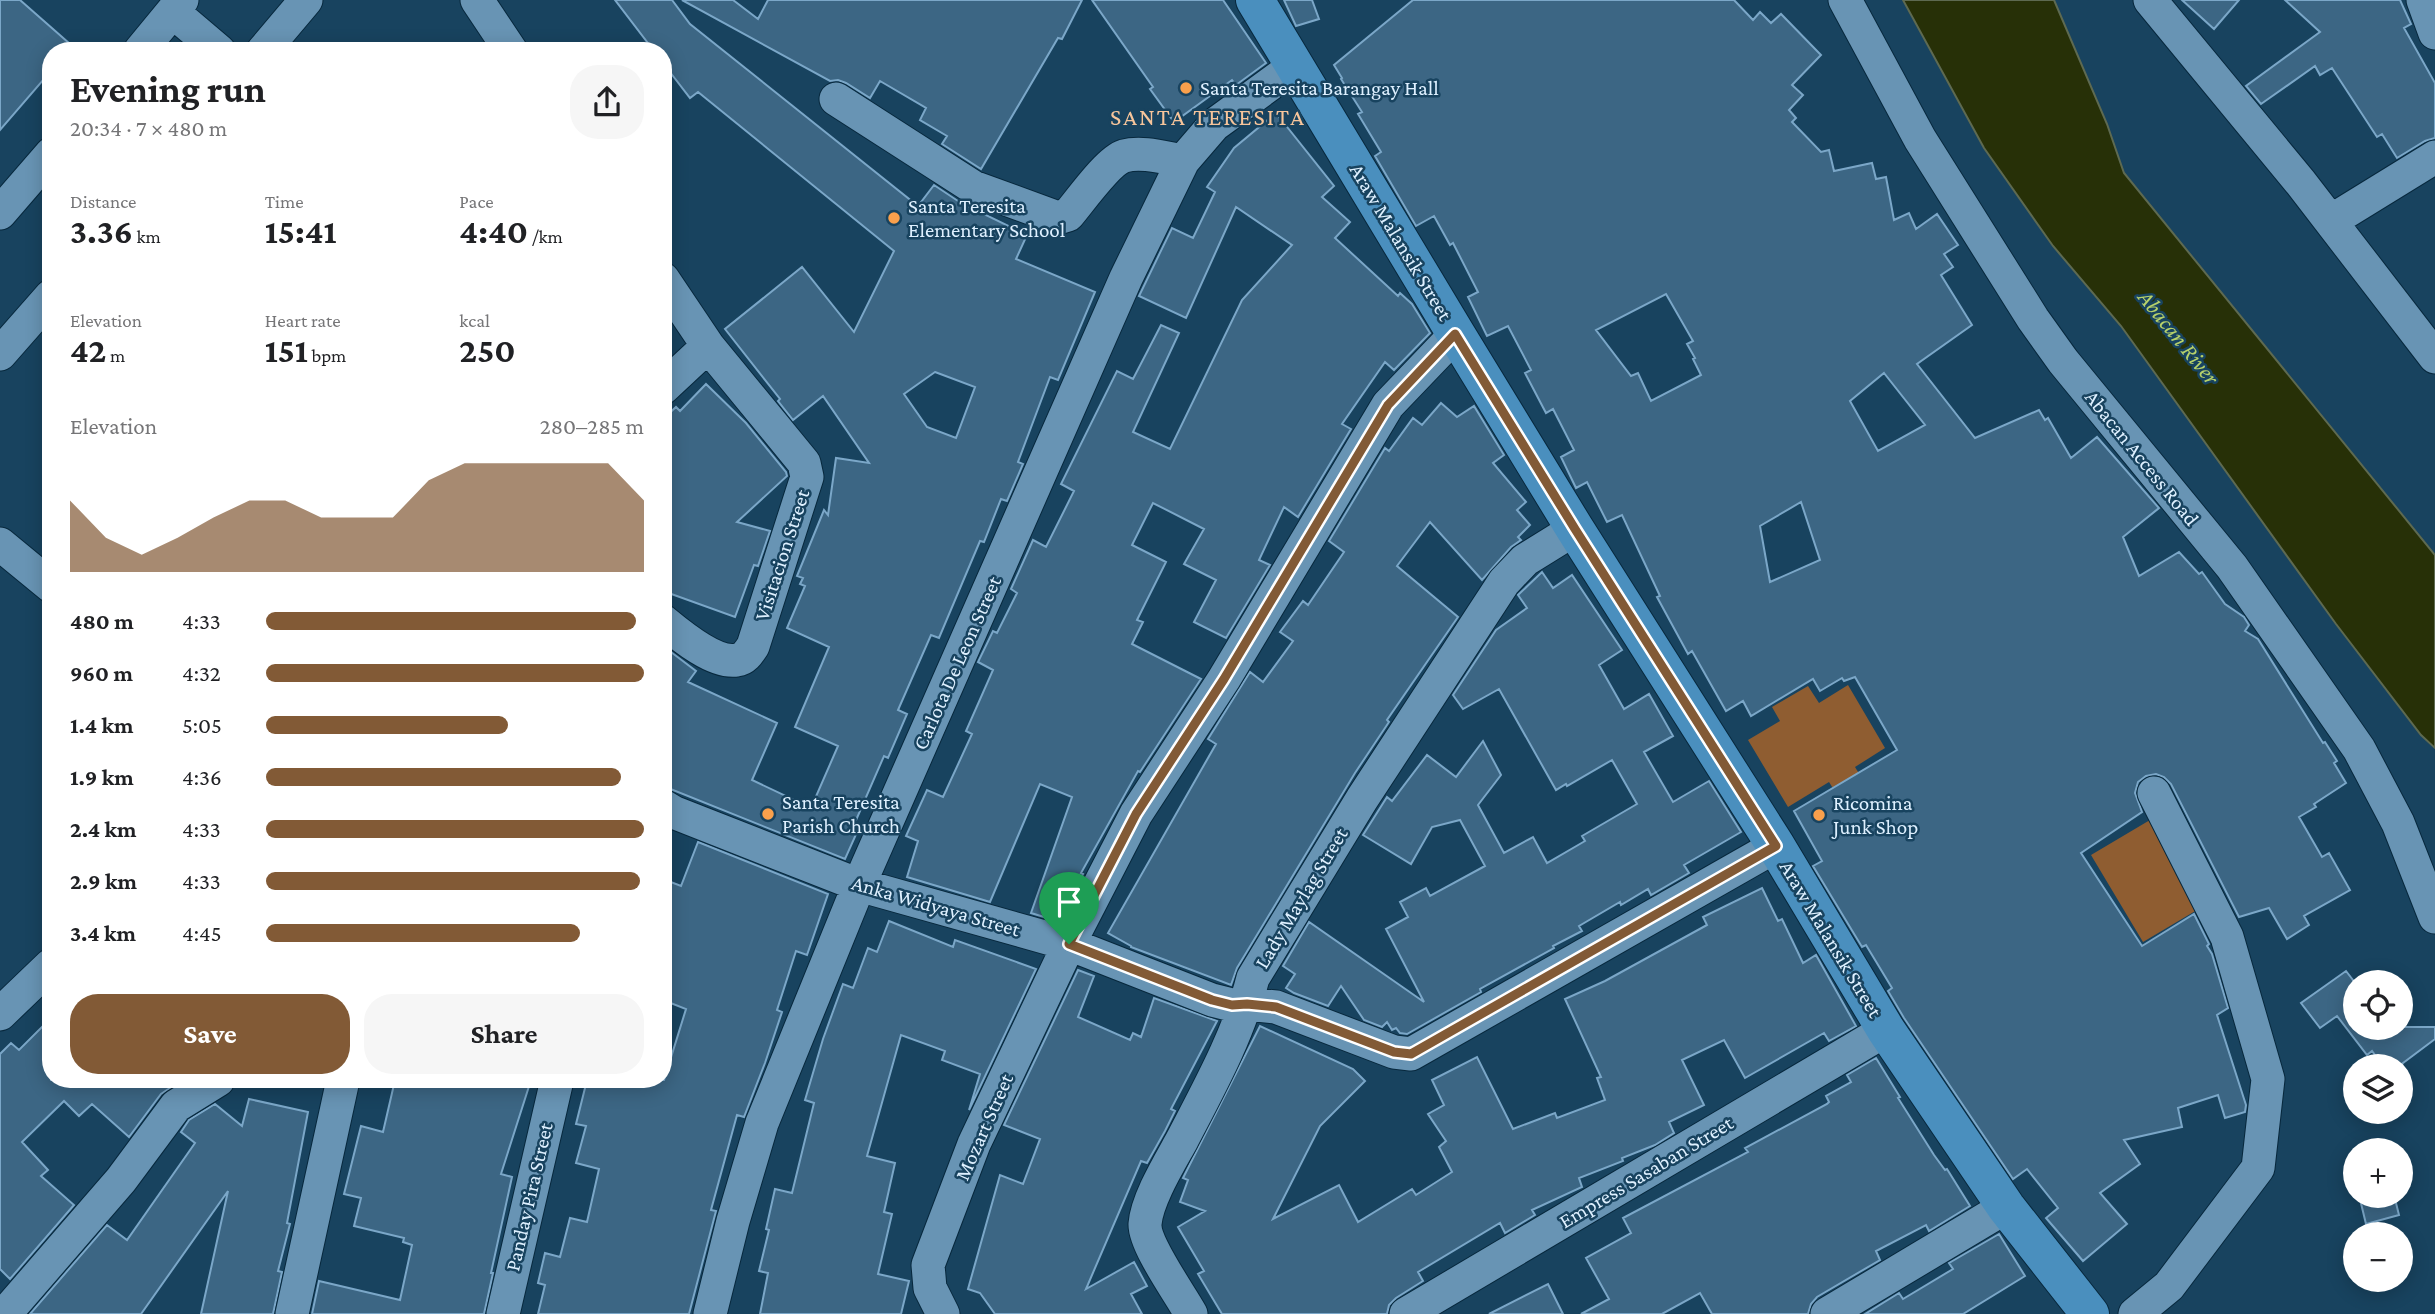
<!DOCTYPE html>
<html lang="en">
<head>
<meta charset="utf-8">
<style>
	:root { --surface:#fff; --page:#f6f6f6; --text:#202124; --muted:#757577; --accent:#825a36 }
	body { margin:0; font-family:"Crimson Pro",serif; background:var(--page); color:var(--text); height:100vh; display:flex; flex-direction:column; font-size:26px; white-space:nowrap }
	* { box-sizing:border-box; margin:0 }
	p { font-size:23px; color:var(--muted) }
	.icon { flex:none; width:38px; height:38px; fill:none; stroke:currentColor; stroke-width:2; stroke-linecap:round; stroke-linejoin:round }
	.map { position:relative; flex:1; overflow:hidden }
	.details { position:absolute; left:42px; top:42px; width:630px; height:1046px; display:flex; flex-direction:column; background:var(--surface); border-radius:28px; box-shadow:0 4px 18px #0003 }
	.details>* { flex:none }
	.controls { position:absolute; left:2343px; top:970px; display:grid; gap:14px }
	.controls a { display:grid; place-items:center; width:70px; height:70px; border-radius:50%; background:var(--surface); box-shadow:0 4px 18px #0003; font-size:35px }
	.pin { position:absolute; display:grid; place-items:center; width:60px; height:60px; color:#fff; margin:-72px -30px; border-radius:50% 50% 50% 0; rotate:-45deg; box-shadow:0 0 7px #0007 }
	.pin .icon { rotate:45deg }
	.round { display:grid; place-items:center; flex:none; width:74px; height:74px; border-radius:28px; background:var(--page) }
	.summary { display:flex; align-items:center; justify-content:space-between; height:119px; padding:0 28px }
	h1 { font-size:38px; font-weight:700; line-height:52px }
	.stats { display:grid; grid-template-columns:repeat(3,1fr); gap:10px; height:119px; padding:7px 28px }
	.stats div { display:grid; align-content:center }
	.stats b { font-size:35px; font-weight:700 }
	.stats small { font-size:19px; font-weight:400 }
	.stats p { font-size:19px }
	.chart { height:196px; padding:14px 28px }
	.chart p { display:flex; justify-content:space-between }
	.chart svg { width:100%; height:126px; margin-top:7px; fill:var(--accent); opacity:.7 }
	.action { display:flex; gap:14px; margin-top:auto; padding:14px 28px }
	.action a { flex:1; height:80px; border-radius:28px; background:var(--accent); color:#fff; font-size:28px; font-weight:700; line-height:80px; text-align:center }
	.action a+a { background:var(--page); color:var(--text) }
	ul { padding:0 28px; list-style:none; font-size:23px }
	li { display:grid; grid-template-columns:112px 84px 1fr; align-items:center; height:52px }
	li i { height:18px; border-radius:9px; background:var(--accent) }
	.map>svg:first-child { display:block }
	.green { fill:#8f5d31 }
	.water { fill:#273007; stroke:#5e6a51; stroke-width:2 }
	.building { fill:#3c6684; stroke:#7ba7c8; stroke-width:2; fill-rule:evenodd }
	.lines { fill:none; stroke-linecap:round; stroke-linejoin:round }
	.minor-casing { stroke:#07283d; stroke-width:35 }
	.major-casing { stroke:#07283d; stroke-width:40 }
	.minor { stroke:#6894b4; stroke-width:33 }
	.major { stroke:#4a8fbe; stroke-width:38 }
	.route-casing { stroke:#fff; stroke-width:14 }
	.route { stroke:#825a36; stroke-width:9 }
	.poi-dot { fill:#f9a04c; stroke:#18435f; stroke-width:2.5 }
	.labels { text-anchor:middle; dominant-baseline:central; stroke-width:5; stroke-linejoin:round; paint-order:stroke }
	.poi-label { font-size:21px; fill:#def0ff; stroke:#18435f; text-anchor:start }
	.street-label { font-size:21px; fill:#def0ff; stroke:#18435f }
	.water-label { font-size:23px; font-style:italic; fill:#b7d16a; stroke:#18435f }
	.quarter-label { font-size:24px; letter-spacing:2px; fill:#f7c59b; stroke:#18435f }
</style>
</head>
<body>
<div class="map">
<svg width="2435" height="1314" viewBox="0 0 2435 1314">
	<rect width="100%" height="100%" fill="#18435f"/>
	<path class="green" d="M1848,685l37,63 -30,19 11,18 -25,16 -12,-19 -41,25 -40,-67 32,-19 -8,-14 36,-21 11,17z
		M2150,820l52,87 -59,35 -52,-87z"/>
	<path class="water" d="M1903,0h151l53,124 17,49 311,382v193l-14,-13 -85,-111 -215,-298 -68,-80 -69,-98z"/>
	<path class="building" d="M0,0h20l58,51h-27v20l-51,59z
		M615,0h57l18,24 228,182 16,-21 27,18 66,32 -11,24 79,33 -37,88 -8,-3 -32,85 5,2 -16,37 -6,-2 -17,43 -4,-1 -41,97 -8,-3 -33,75 9,4 -19,44 -4,-2 -31,71 5,3 -13,29 -182,-73v-140l33,25 -8,11 89,41 -25,57 59,28 27,-62 -43,-19 34,-80 -42,-19 18,-42 -5,-2 3,-6 -6,-2 27,-66 4,5 8,-57 33,5 -46,-67 -30,24 -15,-19 2,-2 -55,-70 77,-62 52,65 40,-81 -196,-159 -8,6 -27,-35v-12h-9zM935,372l40,15 -19,51 -29,-11 -23,-33z
		M682,0h51l25,19 10,-19h314l-20,39 -4,-1 -77,131 -39,-25 5,-8 -27,-16 6,-12 -46,-27 -10,17 -24,-15 -8,-3 -8,1z
		M1092,0h131l43,63 -30,22 -4,-5 -58,42 -24,-33 3,-2z
		M1284,0h28l7,19 -23,7z
		M1413,0h321l19,20 7,-8 11,11 10,-9 40,41 -29,30 11,10 -14,15 7,8 -4,4 29,30 8,-2 5,21 38,-8 4,16 10,-2 8,43 15,-7 7,16 21,-15 21,31 -14,9 9,13 -12,8 31,50 -55,39 58,74 64,-28 6,10 3,-2 23,40 26,-21 62,71 -36,29 16,39 40,-24 20,22 3,-2 23,32 19,13 5,8 -4,6 13,8 65,104 2,-1 12,19 -3,2 12,20 -32,21 2,3 -17,10 23,40 7,-4 21,37 -46,26 5,9 -22,14 -18,-31 -30,9 -68,-133 -7,-7 -8,-3 -10,2 -8,6 -3,11 7,19 -61,41 61,93 52,-32 15,30 -2,2 5,8 16,54 -11,7 29,90 -1,7 -20,6 -7,-23 -40,13 4,19 -58,13 16,24 -40,29 27,31 -44,37 -37,-43 12,-10 -31,-39 -14,10 -109,-161 -16,-27 4,-3 -26,-43 -4,2 -49,-81 9,-5 -28,-50 103,-61 -42,-73 -11,4 -2,-3 -22,13 -7,-12 -62,37 -8,-15 -17,10 -34,-60 -4,3 -31,-57 3,-1 -38,-81 -15,7 -20,-40 -11,6 -15,-31 13,-7 -21,-41 -7,4 -21,-40 6,-3 -23,-44 -21,10 -19,-39 10,-5 -25,-49 -3,2 -16,-29 -18,10 -41,-70 6,-4 -23,-38 4,-2 -21,-33 1,-1 -8,-13zM1666,294l27,47 -6,3 8,14 -2,1 8,16 -50,26 -13,-28 -7,3 -35,-46zM1884,373l41,52 -47,26 -28,-50zM1801,502l19,58 -50,22 -10,-56z
		M2182,0h57l-25,29z
		M2285,0h115l11,24 -7,4 31,55v55l-10,3 -28,17 -15,-24 -5,3 -45,-69 -12,7 -5,-9 -54,38 -15,-18 74,-54z
		M1276,113l58,73 -12,11 28,25 -15,16 63,58 2,-3 12,11 18,29 -36,37 -9,-8 -43,62 9,5 -53,88 -14,-10 -25,53 11,5 -44,73 -32,-16 22,-42 -32,-16 20,-35 -51,-26 -21,42 34,17 -29,58 6,2 -11,22 69,35 -61,93 -2,-1 -57,102 2,1 -18,35 -3,-2 -8,13 -23,-7 41,-116 -32,-13 -50,118 -83,-25 11,-36 -12,-5 21,-46 16,7 29,-63 -6,-3 27,-61 -15,-8 15,-31 4,2 20,-40 -6,-4 22,-49 13,7 28,-56 -13,-7 56,-113 16,8 28,-54 18,8 -46,99 37,17 72,-149 50,-55 -56,-38 -50,111 -47,-22 33,-68 21,10 22,-46 -8,-5 27,-39z
		M706,384l40,39 40,49 1,4 -50,46 33,9 -12,35 -4,-1 -19,52 -72,-26v-172l13,-12 4,4z
		M1441,403l16,14 17,-11 30,49 -11,8 33,39 -9,8 13,15 -12,12 3,3 -10,7 -29,33 -52,-58 -33,44 61,51 -71,103 2,2 -34,51 -118,195 -6,17 -100,-38v-1l-23,-13 108,-189 -8,-5 42,-67 13,10 30,-41 -13,-9 23,-31 5,4 36,-53 -15,-11 56,-93 4,3 24,-33 9,7z
		M1542,572l11,16 19,-13 50,75 -23,15 25,44 25,-15 24,42 -29,16 29,50 36,-21 32,51 -57,33 5,8 -38,22 -3,-6 -27,16 -1,-3 -41,24 3,5 -29,15 1,2 -74,41 1,3 -74,42 -7,-1 -4,-5 -4,2 -5,-8 -5,5 -18,-7 -23,-34 -13,20 -34,-13 -8,-5 9,-14 -12,-8 26,-44 115,80 -38,-73 22,-12 -8,-15 26,-14 4,8 55,-30 -25,-46 -28,7 -21,37 -48,-29 24,-38 5,4 35,-46 29,22 27,-36 18,34 -23,30 26,48 29,-16 14,26 38,-22 -3,-5 55,-32 -25,-44 -45,26 -1,-2 -10,6 -57,-101 -36,20 -10,-14 43,-65 31,-22 -9,-13z
		M698,842l130,52 -21,61 -11,-4 -19,59 5,2 -17,51 -21,54 -7,-2 -26,95 5,1 -27,103h-151l7,-29 -7,-2 7,-30 15,4 10,-39 17,4 12,-53 -23,-6 10,-37 -10,-2 11,-44h77l22,-71 -23,-9v-121l18,7z
		M1762,888l16,33 4,-2 21,44 13,-8 40,71 -27,15 -5,-8 -79,45 -21,-38 -42,20 22,45 -35,17 5,11 -19,12 -33,13 1,3 -44,17 3,9 -50,23 3,5 -30,18 -5,-10 -82,49 5,9 -27,17 -7,7 -2,9h-165l-24,-40 6,-3 -26,-44 27,-16 -25,-9 8,-22 -5,-2 77,-152 93,43 12,12 -45,45 -47,93 66,-34 19,37 54,-33 4,6 36,-23 -13,-25 7,-6 -18,-27 16,-9 -12,-25 45,-23 36,72 42,-16 2,5 48,-18 -8,-22 4,-1 -36,-78 40,-18 102,-56 -4,-8z
		M889,921l64,26 2,-7 81,29 -67,141 11,-36 -38,-14 3,-9 -44,-16 -34,121 28,7 -11,49 8,2 -14,60 31,7 -8,33h-141l8,-41 -9,-2 10,-41 -3,-1 9,-40 17,4 22,-90 -9,-3 18,-61 20,-55 10,4 15,-40 9,4z
		M1078,970l16,6 -16,41 52,23 3,-7 8,4 13,-39 63,23 -46,88 4,2 -10,20 -18,32 -6,-2 -55,128 48,-27 13,24 -16,8 11,20h-147l-15,-21 -12,-4 32,-114 23,9 17,-45 -36,-14z
		M2346,971l10,13v43h79v12l-36,27h-16l-11,-15 -5,4 -30,-39 -17,12 -19,-25z
		M51,1018v62h131l-21,14 -32,43 -37,-33 -13,12 -15,-15 -42,41 26,28 -7,6 33,29 -64,74 -10,-10v-215l11,-11 8,7z
		M1876,1058l24,39 -2,1 36,57 11,15 2,-1 23,37 -41,25 -3,-6 -50,26 4,9 -63,37 -6,7 -3,10h-96l-12,-21 -38,21h-81l28,-15 -23,-41 45,-25 -8,-15 125,-66 -3,-4 82,-44 2,-2 -3,-6 25,-14 -4,-7z
		M395,1080h136l-30,94 11,3 -21,96h2l-9,41h-172l7,-33 81,19 12,-55 -9,-3 1,-4 -50,-12 7,-28 -17,-4 17,-68 22,6z
		M249,1099l59,13 -21,111 3,1 -12,47 4,1 -9,42h-72l27,-123 -87,123h-111l77,-89 20,15 68,-97 -14,-11 8,-12 26,-16 27,22z
		M2359,1195h35l5,20 -33,9z
		M1999,1234l26,42 -62,38h-98l34,-21 4,6 50,-30 -4,-6z
		M1548,1284l15,30h-74z"/>
	<g class="lines">
		<defs>
			<path id="minor" d="M477,0l34,51
				M1845,0l75,139 113,180 30,42 169,206 127,182 39,74 37,94
				M2150,0l151,183 134,174
				M2423,0l12,33
				M173,12l46,39
				M140,51l42,-51
				M263,51l43,-51
				M836,99l137,88 85,31 10,-3c12,-14 40,-54 56,-59 18,-5 41,2 59,5
				M0,213l51,-59
				M2331,221l104,-64
				M663,279l45,67 96,117 3,14 -54,169c-4,6 -8,13 -16,14 -23,4 -57,-25 -74,-39
				M0,354l51,-58
				M663,388l45,-42
				M0,544l51,42
				M663,806l10,6 186,73 210,59 143,56 20,5 15,-1 29,3 118,45 17,2 365,-208
				M0,1014l51,-49
				M5,1314l116,-134 55,-74 42,-26
				M292,1314l51,-234
				M503,1314l54,-234
				M710,1314l23,-93 29,-98 97,-238 267,-607 57,-117 31,-36 81,-59
				M943,1314l-13,-26 -2,-23 46,-121 95,-200 67,-130 88,-135 164,-274 68,-71
				M1191,1314c-11,-20 -47,-70 -46,-90 2,-25 25,-62 37,-84 27,-52 57,-106 71,-162l109,-179 142,-217 21,-22 50,-31
				M1406,1314l480,-284
				M1827,1314l179,-107
				M2135,1314l34,-28 89,-118 10,-89 -41,-142 -73,-144"/>
			<path id="major" d="M1255,0l201,334 119,195 201,317 110,184 120,177 84,107"/>
		</defs>
		<use href="#minor" class="minor-casing"/>
		<use href="#major" class="major-casing"/>
		<use href="#minor" class="minor"/>
		<use href="#major" class="major"/>
	</g>
	<g class="lines">
		<defs>
			<path id="route" d="M1455,334l120,195 201,317 -365,208 -17,-2 -118,-45 -29,-3 -15,1 -20,-5 -143,-56 67,-130 88,-135 164,-274z"/>
		</defs>
		<use href="#route" class="route-casing"/>
		<use href="#route" class="route"/>
	</g>
	<g class="poi-dot">
		<circle cx="1186" cy="88" r="7"/>
		<circle cx="894" cy="218" r="7"/>
		<circle cx="768" cy="814" r="7"/>
		<circle cx="1819" cy="815" r="7"/>
	</g>
	<g class="labels">
		<g class="poi-label">
			<text x="1200" y="88">Santa Teresita Barangay Hall</text>
			<text x="908" y="206">Santa Teresita<tspan x="908" dy="24">Elementary School</tspan></text>
			<text x="782" y="802">Santa Teresita<tspan x="782" dy="24">Parish Church</tspan></text>
			<text x="1833" y="803">Ricomina<tspan x="1833" dy="24">Junk Shop</tspan></text>
		</g>
		<g class="street-label">
			<text transform="translate(1401 242) rotate(59)">Araw Malansik Street</text>
			<text transform="translate(2142 458) rotate(51)">Abacan Access Road</text>
			<text transform="translate(782 555) rotate(-72)">Visitacion Street</text>
			<text transform="translate(957 663) rotate(-66)">Carlota De Leon Street</text>
			<text transform="translate(1301 898) rotate(-59)">Lady Maylag Street</text>
			<text transform="translate(936 906) rotate(16)">Anka Widyaya Street</text>
			<text transform="translate(1831 939) rotate(59)">Araw Malansik Street</text>
			<text transform="translate(984 1127) rotate(-66)">Mozart Street</text>
			<text transform="translate(1646 1172) rotate(-31)">Empress Sasaban Street</text>
			<text transform="translate(529 1197) rotate(-77)">Panday Pira Street</text>
		</g>
		<g class="water-label">
			<text transform="translate(2179 337) rotate(51)">Abacan River</text>
		</g>
		<g class="quarter-label">
			<text x="1208" y="116">SANTA TERESITA</text>
		</g>
	</g>
</svg>
<div class="controls">
<a><svg class="icon" aria-label="locate" viewBox="0 0 24 24"><circle cx="12" cy="12" r="6"/><path d="M12 2v4M12 18v4M2 12h4M18 12h4"/></svg></a>
<a><svg class="icon" aria-label="layers" viewBox="0 0 24 24"><path d="M12 4l9 5-9 5-9-5zM3 14l9 5 9-5"/></svg></a>
<a>+</a>
<a>−</a>
</div>
<div class="pin" style="left:1069px;top:944px;background:#1e9e55"><svg class="icon" aria-label="arrive" viewBox="0 0 24 24"><path d="M6 21V4h12l-3 4 3 4H6"/></svg></div>
<section class="details">
<div class="summary"><div><h1>Evening run</h1><p>20:34 · 7 × 480 m</p></div><a class="round"><svg class="icon" aria-label="share" viewBox="0 0 24 24"><path d="M12 15V3M7 8l5-5 5 5M5 13v7h14v-7"/></svg></a></div>
<div class="stats">
<div><p>Distance</p><b>3.36<small> km</small></b></div>
<div><p>Time</p><b>15:41</b></div>
<div><p>Pace</p><b>4:40<small> /km</small></b></div>
</div>
<div class="stats">
<div><p>Elevation</p><b>42<small> m</small></b></div>
<div><p>Heart rate</p><b>151<small> bpm</small></b></div>
<div><p>kcal</p><b>250</b></div>
</div>
<div class="chart"><p><span>Elevation</span>280–285 m</p>
<svg viewBox="0 0 160 44" preserveAspectRatio="none"><path d="M0 44V19L10 32L20 38L30 32L40 25L50 19L60 19L70 25L80 25L90 25L100 12L110 6L120 6L130 6L140 6L150 6L160 19V44z"/></svg>
</div>
<ul>
<li><b>480 m</b>4:33<i style="width:98%"></i></li>
<li><b>960 m</b>4:32<i style="width:100%"></i></li>
<li><b>1.4 km</b>5:05<i style="width:64%"></i></li>
<li><b>1.9 km</b>4:36<i style="width:94%"></i></li>
<li><b>2.4 km</b>4:33<i style="width:100%"></i></li>
<li><b>2.9 km</b>4:33<i style="width:99%"></i></li>
<li><b>3.4 km</b>4:45<i style="width:83%"></i></li>
</ul>
<div class="action"><a>Save</a><a>Share</a></div>
</section>
</div>
</body>
</html>
